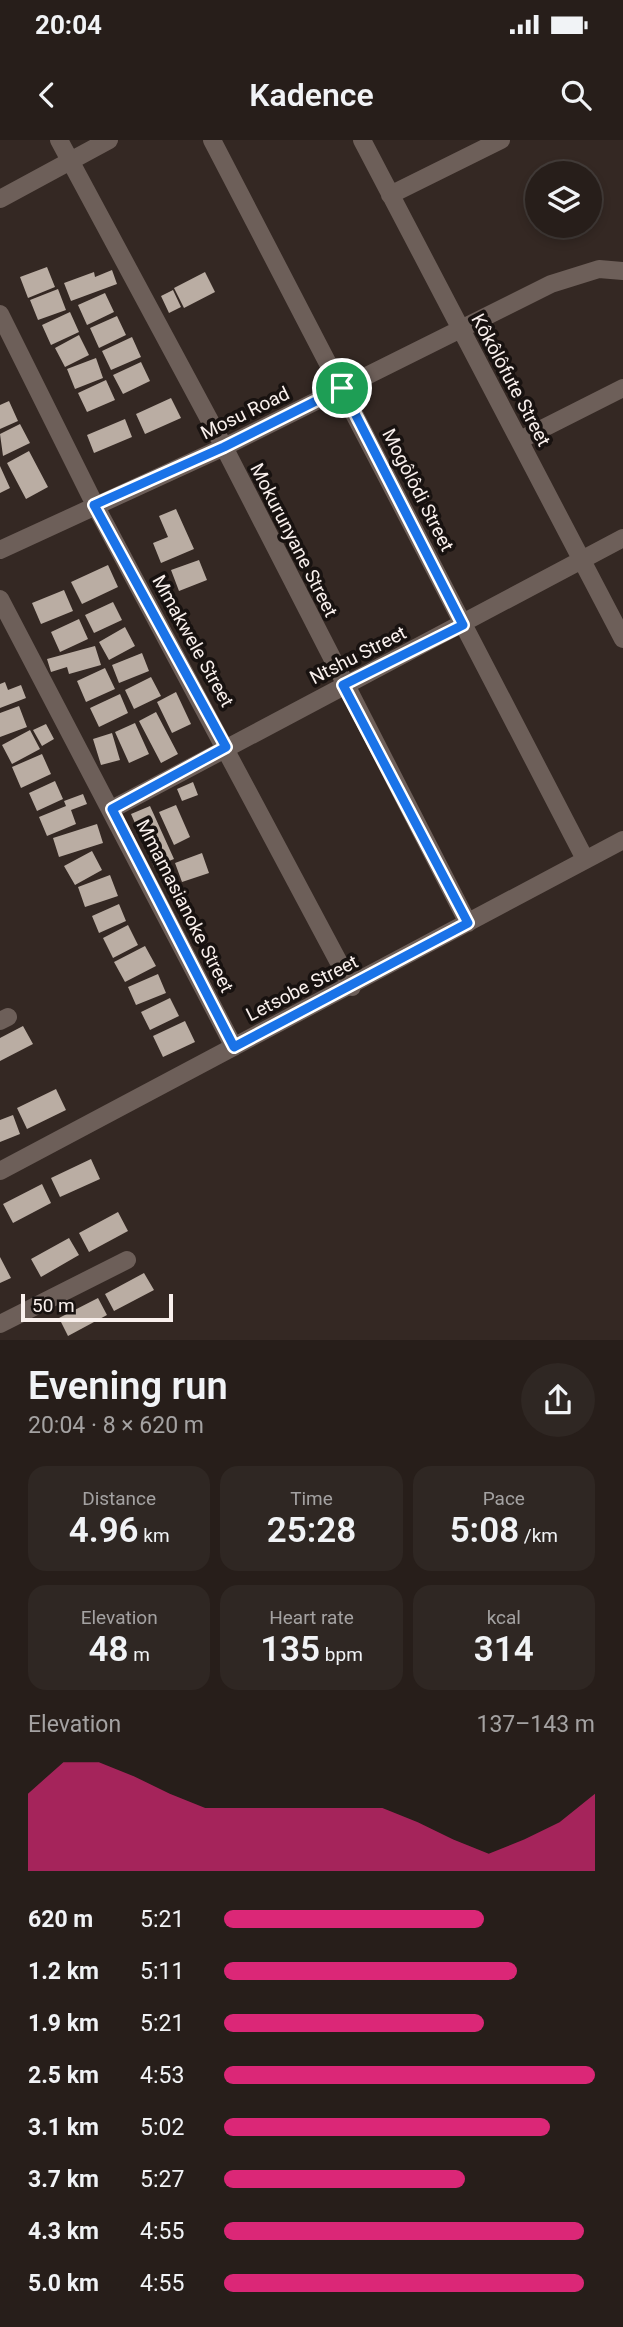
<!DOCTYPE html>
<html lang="en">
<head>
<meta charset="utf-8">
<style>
	:root { --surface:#271e1a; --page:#2f2723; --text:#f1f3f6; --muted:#a4a2a2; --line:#433c39; --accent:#db2777 }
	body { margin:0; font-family:Roboto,sans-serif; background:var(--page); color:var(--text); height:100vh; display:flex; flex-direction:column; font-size:26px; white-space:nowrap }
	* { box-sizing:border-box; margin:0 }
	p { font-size:23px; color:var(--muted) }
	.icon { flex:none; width:38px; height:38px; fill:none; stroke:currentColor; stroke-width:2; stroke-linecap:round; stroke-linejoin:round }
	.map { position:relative; height:1200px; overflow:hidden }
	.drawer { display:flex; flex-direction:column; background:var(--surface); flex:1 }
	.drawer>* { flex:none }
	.fabs { position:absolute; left:525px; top:21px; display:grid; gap:14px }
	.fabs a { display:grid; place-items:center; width:77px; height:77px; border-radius:50%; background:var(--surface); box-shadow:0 4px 10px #0003,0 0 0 2px var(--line); font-size:35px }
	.scale { position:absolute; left:21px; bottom:18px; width:152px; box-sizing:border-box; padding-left:7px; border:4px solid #f9f0ed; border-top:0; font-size:19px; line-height:24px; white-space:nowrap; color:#f9f0ed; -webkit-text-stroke:5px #181210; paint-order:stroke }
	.pin { position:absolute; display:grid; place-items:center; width:60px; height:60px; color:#fff; margin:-30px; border:4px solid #fff; border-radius:50%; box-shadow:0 2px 7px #0007 }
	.round { display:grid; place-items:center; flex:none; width:74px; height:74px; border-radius:37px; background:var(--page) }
	.overview { display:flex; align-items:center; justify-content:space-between; height:119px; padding:0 28px }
	h1 { font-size:38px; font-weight:600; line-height:52px }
	.stats { display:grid; grid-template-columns:repeat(3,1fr); gap:10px; height:119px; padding:7px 28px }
	.stats div { display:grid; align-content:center; border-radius:18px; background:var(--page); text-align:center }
	.stats b { font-size:35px; font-weight:600 }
	.stats small { font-size:19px; font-weight:400 }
	.stats p { font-size:19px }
	.chart { height:196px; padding:14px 28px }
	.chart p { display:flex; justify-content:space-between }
	.chart svg { width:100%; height:126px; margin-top:7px; fill:var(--accent); opacity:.7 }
	ul { padding:0 28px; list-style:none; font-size:23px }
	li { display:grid; grid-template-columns:112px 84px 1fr; align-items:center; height:52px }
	li i { height:18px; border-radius:9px; background:var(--accent) }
	.status { display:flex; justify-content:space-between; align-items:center; height:49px; padding:0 35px; background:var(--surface); direction:ltr }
	.status svg { height:19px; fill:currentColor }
	header { display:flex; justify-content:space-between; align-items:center; height:91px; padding:0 28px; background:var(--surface); font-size:32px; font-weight:600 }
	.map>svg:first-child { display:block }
	.building { fill:#baada3 }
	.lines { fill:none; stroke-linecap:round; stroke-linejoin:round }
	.minor { stroke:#6d5f59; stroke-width:18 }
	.route-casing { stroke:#fff; stroke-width:14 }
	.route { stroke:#1a73e8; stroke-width:9 }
	.labels { text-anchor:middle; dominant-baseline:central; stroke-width:7; stroke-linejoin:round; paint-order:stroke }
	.street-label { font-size:19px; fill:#f9f0ed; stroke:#181210 }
</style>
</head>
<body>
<div class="status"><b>20:04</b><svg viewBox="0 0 49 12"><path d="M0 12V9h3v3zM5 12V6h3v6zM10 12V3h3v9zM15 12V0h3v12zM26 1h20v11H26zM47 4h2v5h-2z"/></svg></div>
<header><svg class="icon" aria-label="back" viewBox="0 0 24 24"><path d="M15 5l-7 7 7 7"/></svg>Kadence<svg class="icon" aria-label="search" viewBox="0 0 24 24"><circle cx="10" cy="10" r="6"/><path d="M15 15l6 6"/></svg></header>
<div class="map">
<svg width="623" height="1200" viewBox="0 0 623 1200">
	<rect width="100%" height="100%" fill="#342823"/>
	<path class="building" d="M47,127l8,20 -27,11 -8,-21z
		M112,130l5,14 -46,17 -7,-18 30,-11 1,5z
		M205,132l10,20 -31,16 -10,-20z
		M58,149l8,21 -28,10 -8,-20z
		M173,150l8,17 -12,6 -8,-17z
		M105,153l9,19 -27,13 -9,-20z
		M70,172l9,20 -28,13 -9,-20z
		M117,176l9,19 -27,13 -9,-20z
		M79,195l10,20 -24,12 -10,-19z
		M132,197l9,20 -30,13 -9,-19z
		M96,218l7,20 -28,11 -8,-20z
		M141,222l9,19 -27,13 -10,-19z
		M106,240l9,20 -28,12 -9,-19z
		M171,258l10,20 -36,16 -9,-20z
		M9,261l9,20 -18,8v-24z
		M125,279l7,18 -38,16 -7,-18z
		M20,284l10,19 -27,13 -3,-22z
		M29,311l19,36 -22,12 -19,-36z
		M0,326l10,22 -10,5z
		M176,369l18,40 -33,14 -8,-20 15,-6 -9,-21z
		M199,420l8,20 -28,11 -8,-21z
		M108,425l10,22 -36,17 -11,-22z
		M64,450l9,21 -32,13 -9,-21z
		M113,462l9,18 -28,13 -9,-18z
		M79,479l9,20 -28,13 -9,-20z
		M125,487l10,19 -26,14 -10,-18z
		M95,506l6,19 -32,9 -2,-7 -16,5 -4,-13z
		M142,513l7,18 -30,12 -7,-18z
		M105,528l10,21 -29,13 -9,-21z
		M151,537l10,19 -27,13 -9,-19z
		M5,542l3,8 13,-5 5,13 -26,10v-24z
		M176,552l15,32 -19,9 -15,-31z
		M120,554l8,19 -29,14 -9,-19z
		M19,566l8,21 -27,10v-24z
		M156,572l22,42 -17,9 -22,-42z
		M135,583l14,31 -20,9 -14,-31z
		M46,584l8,15 -12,7 -9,-16z
		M30,590l10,19 -28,15 -10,-19z
		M112,593l8,27 -19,5 -8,-26z
		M42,614l9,20 -30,14 -9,-21z
		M55,641l8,18 -26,12 -8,-18z
		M193,642l5,13 -16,6 -5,-12z
		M83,654l4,10 -16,6 5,14 -29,12 -8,-19 27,-11 -2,-5z
		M176,665l14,32 -16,8 -15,-33z
		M150,666l24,53 -20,8 -23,-53z
		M97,684l6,19 -44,14 -6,-19z
		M92,711l10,19 -27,15 -11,-19z
		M202,713l7,20 -27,9 -7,-19z
		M110,735l8,21 -33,11 -7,-20z
		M119,764l7,17 -27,12 -7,-17z
		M128,785l10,20 -25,13 -10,-20z
		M145,806l11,20 -31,16 -11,-20z
		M158,834l8,19 -30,12 -8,-18z
		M170,858l9,18 -29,14 -9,-18z
		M185,881l10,21 -32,15 -10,-21z
		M23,886l10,18 -33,17v-23z
		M56,949l10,21 -39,19 -10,-21z
		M13,975l7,19 -20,8v-22z
		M91,1019l9,20 -40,18 -9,-19z
		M42,1044l9,19 -38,20 -10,-19z
		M118,1072l10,19 -39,21 -10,-19z
		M69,1098l10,17 -38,22 -10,-18z
		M0,1117l11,21 -11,5z
		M144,1133l10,17 -40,21 -9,-17z
		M98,1158l9,17 -39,21 -9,-18z"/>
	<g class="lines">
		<path class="minor" d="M59,0l165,307 244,476
			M212,0l373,719
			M362,0l261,499
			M390,55l111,-55
			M0,59l109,-59
			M0,174l95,191 257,482
			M520,300l103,-52
			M0,410l224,-103 327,-163 48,-15 24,2
			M0,459l234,448
			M112,669l511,-271
			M0,881l8,-4
			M0,1031l623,-331
			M0,1184l127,-64"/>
	</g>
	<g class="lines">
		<defs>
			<path id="route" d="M342,248l121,237 -120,60 125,238 -234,124 -122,-238 114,-62 -132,-242 130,-58z"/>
		</defs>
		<use href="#route" class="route-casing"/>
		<use href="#route" class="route"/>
	</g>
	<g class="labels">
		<g class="street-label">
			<text transform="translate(511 240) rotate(62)">Kôkôlôfute Street</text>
			<text transform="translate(245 273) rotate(-26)">Mosu Road</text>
			<text transform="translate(418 350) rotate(63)">Mogôlôdi Street</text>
			<text transform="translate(294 400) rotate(63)">Mokurunyane Street</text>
			<text transform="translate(193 501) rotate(61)">Mmakwele Street</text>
			<text transform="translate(358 515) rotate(-27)">Ntshu Street</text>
			<text transform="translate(185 766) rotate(63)">Mmamasianoke Street</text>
			<text transform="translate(302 848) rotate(-27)">Letsobe Street</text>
		</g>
	</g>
</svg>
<div class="fabs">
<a><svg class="icon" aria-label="layers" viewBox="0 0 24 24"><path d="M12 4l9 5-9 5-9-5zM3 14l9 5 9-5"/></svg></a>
</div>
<div class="scale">50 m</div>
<div class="pin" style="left:342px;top:248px;background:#1e9e55"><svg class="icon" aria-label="arrive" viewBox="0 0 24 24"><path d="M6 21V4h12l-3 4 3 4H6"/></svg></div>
</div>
<section class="drawer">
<div class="overview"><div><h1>Evening run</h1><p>20:04 · 8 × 620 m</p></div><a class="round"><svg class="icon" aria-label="share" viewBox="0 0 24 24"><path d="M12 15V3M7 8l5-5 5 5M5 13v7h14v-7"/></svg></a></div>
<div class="stats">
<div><p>Distance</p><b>4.96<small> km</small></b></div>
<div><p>Time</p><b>25:28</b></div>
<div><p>Pace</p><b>5:08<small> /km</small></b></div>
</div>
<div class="stats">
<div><p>Elevation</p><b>48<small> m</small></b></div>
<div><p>Heart rate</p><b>135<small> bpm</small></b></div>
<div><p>kcal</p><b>314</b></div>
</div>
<div class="chart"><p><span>Elevation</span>137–143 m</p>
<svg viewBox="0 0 160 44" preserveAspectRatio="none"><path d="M0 44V17L10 6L20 6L30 11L40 17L50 22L60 22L70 22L80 22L90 22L100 22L110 27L120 33L130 38L140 33L150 27L160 17V44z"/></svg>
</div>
<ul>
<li><b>620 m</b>5:21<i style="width:70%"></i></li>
<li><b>1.2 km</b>5:11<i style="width:79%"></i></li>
<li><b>1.9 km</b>5:21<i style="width:70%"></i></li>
<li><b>2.5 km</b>4:53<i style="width:100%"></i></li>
<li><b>3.1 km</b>5:02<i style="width:88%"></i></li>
<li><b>3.7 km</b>5:27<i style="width:65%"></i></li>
<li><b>4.3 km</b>4:55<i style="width:97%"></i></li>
<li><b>5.0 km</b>4:55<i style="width:97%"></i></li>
</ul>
</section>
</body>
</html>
